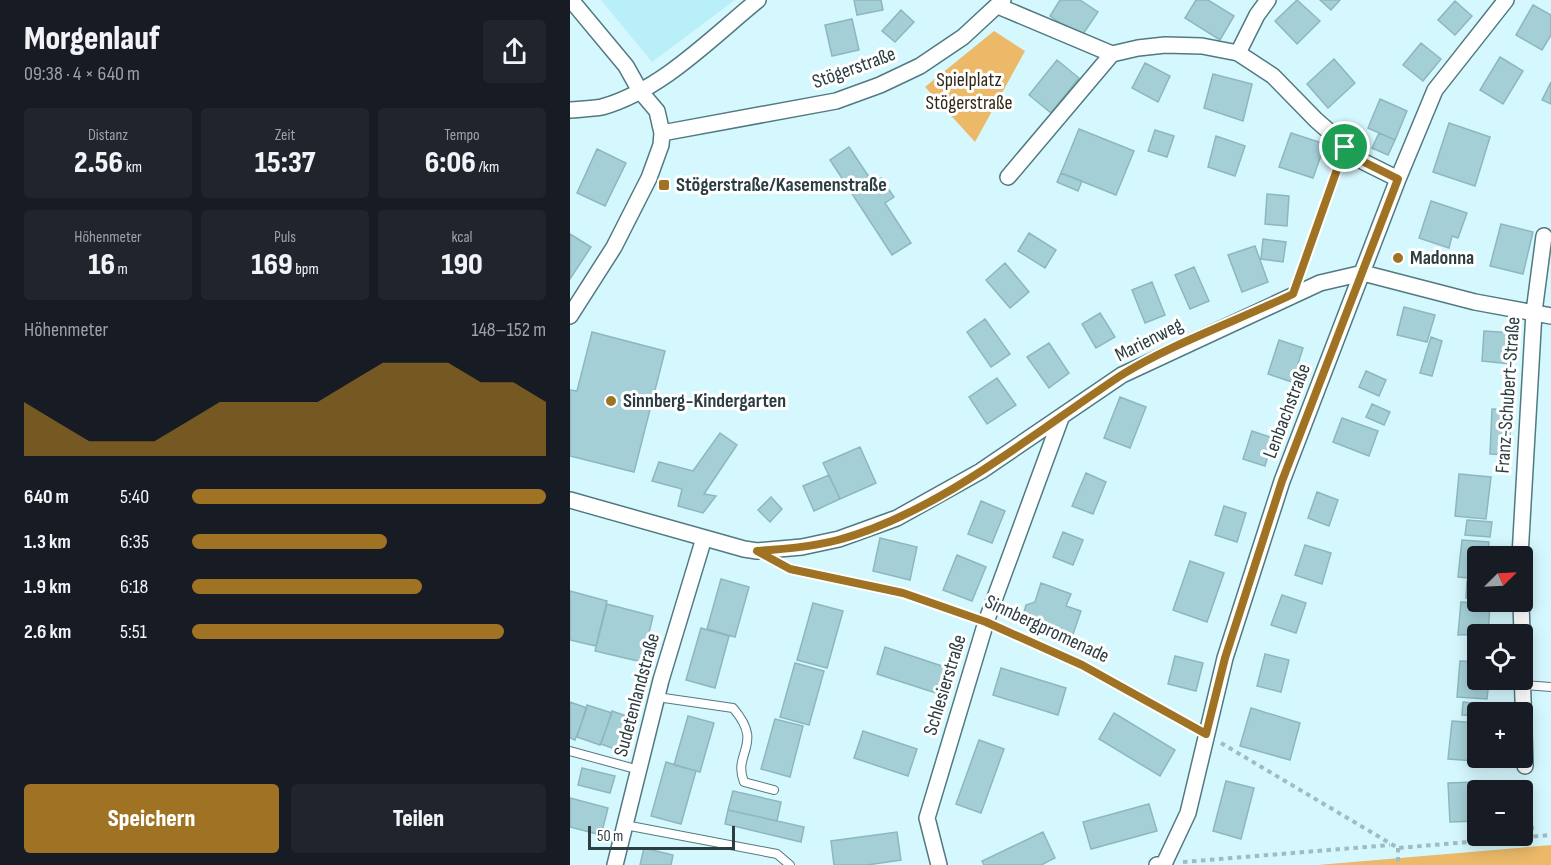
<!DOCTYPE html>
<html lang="de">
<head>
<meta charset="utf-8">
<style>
	:root { --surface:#171b24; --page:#20242c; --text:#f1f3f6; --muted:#9ea1a6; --accent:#9f7323 }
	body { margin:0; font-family:"Sofia Sans Condensed",sans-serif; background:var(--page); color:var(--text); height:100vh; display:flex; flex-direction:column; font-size:22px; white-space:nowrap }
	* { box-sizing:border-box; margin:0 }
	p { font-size:20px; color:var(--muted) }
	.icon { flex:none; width:33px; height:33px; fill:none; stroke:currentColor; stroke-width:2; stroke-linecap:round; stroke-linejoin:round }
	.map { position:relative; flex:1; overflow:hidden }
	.side { display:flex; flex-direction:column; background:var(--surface); width:570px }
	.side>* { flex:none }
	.needle { width:39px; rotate:66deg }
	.fabs { position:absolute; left:897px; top:546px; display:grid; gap:12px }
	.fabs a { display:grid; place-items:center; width:66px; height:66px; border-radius:6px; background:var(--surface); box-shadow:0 3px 15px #0003; font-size:30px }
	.scale { position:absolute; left:18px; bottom:15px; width:147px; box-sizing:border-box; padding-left:6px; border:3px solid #2c3e41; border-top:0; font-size:16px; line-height:21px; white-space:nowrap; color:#2c3e41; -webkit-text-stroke:4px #fff; paint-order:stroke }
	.pin { position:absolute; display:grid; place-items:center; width:51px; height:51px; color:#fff; margin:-26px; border:3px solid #fff; border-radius:50%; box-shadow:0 2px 6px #0007 }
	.round { display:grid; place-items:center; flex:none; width:63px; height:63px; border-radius:6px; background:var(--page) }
	.summary { display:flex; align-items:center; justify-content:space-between; height:102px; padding:0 24px }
	h1 { font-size:33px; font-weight:800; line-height:45px }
	.figures { display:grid; grid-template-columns:repeat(3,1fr); gap:9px; height:102px; padding:6px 24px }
	.figures div { display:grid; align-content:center; border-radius:6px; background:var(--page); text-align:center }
	.figures b { font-size:30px; font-weight:800 }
	.figures small { font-size:16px; font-weight:400 }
	.figures p { font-size:16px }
	.chart { height:168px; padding:12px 24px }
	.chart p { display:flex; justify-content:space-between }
	.chart svg { width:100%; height:108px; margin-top:6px; fill:var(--accent); opacity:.7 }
	.primary-button { display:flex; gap:12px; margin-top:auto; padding:12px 24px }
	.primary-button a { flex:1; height:69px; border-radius:6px; background:var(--accent); color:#fff; font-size:24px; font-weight:800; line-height:69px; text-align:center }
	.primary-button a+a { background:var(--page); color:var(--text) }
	ul { padding:0 24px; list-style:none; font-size:20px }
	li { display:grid; grid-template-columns:96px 72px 1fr; align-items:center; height:45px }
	li i { height:15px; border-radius:8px; background:var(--accent) }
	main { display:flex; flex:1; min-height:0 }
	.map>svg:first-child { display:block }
	.built { fill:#b9eff8 }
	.green { fill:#ebb968 }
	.building { fill:#a4cfd6; stroke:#8db7be; stroke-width:1.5 }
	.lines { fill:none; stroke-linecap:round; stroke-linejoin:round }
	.service-casing { stroke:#517a80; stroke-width:10 }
	.minor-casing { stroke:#517a80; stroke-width:18 }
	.path { stroke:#9ebcc1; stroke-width:4; stroke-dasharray:4.5 4.5; stroke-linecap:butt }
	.service { stroke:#fff; stroke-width:8 }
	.minor { stroke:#fff; stroke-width:15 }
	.route-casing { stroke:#fff; stroke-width:12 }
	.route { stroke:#9f7323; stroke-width:8 }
	.poi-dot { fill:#9f7323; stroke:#fff; stroke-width:2 }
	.labels { text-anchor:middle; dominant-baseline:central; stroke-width:6; stroke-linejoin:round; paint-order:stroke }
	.street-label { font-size:20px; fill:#2c3e41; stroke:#fff }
	.park-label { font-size:20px; fill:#322817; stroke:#fff }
	.poi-label { font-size:20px; font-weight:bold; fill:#2c3e41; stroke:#fff; text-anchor:start }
</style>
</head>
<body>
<main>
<section class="side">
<div class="summary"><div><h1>Morgenlauf</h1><p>09:38 · 4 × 640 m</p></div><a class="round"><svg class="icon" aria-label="share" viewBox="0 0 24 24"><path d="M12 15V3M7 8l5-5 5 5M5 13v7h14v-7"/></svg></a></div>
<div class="figures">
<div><p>Distanz</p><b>2.56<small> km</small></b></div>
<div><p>Zeit</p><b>15:37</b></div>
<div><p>Tempo</p><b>6:06<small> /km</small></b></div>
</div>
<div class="figures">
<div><p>Höhenmeter</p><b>16<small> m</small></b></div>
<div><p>Puls</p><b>169<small> bpm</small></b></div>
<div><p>kcal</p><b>190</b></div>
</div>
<div class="chart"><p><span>Höhenmeter</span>148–152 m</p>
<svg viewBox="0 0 160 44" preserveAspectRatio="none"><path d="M0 44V22L10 30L20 38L30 38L40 38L50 30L60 22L70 22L80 22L90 22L100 14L110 6L120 6L130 6L140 14L150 14L160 22V44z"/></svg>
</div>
<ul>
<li><b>640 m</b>5:40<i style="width:100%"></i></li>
<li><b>1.3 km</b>6:35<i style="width:55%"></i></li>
<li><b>1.9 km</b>6:18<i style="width:65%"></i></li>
<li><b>2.6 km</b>5:51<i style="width:88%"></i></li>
</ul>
<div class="primary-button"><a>Speichern</a><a>Teilen</a></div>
</section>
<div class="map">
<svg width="981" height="865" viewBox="0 0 981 865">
	<rect width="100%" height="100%" fill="#d5f8fe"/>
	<path class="built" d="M31,0h134l-83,62z"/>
	<path class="green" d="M424,31l31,20 -50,91 -50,-55z
		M981,845v20h-233z"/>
	<path class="building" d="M284,0h27l2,10 -26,5z
		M490,0h20l18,12 -17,25 -31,-21z
		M626,0h12l26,16 -14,24 -35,-22z
		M727,0l23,21 -23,23 -22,-23z
		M750,0h20l-9,10z
		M885,1l17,15 -17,19 -17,-15z
		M963,5l18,10v20l-9,15 -26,-15z
		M331,10l13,12 -19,20 -13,-11z
		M282,19l7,31 -27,6 -7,-31z
		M851,43l20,16 -18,22 -20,-16z
		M930,57l23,14 -20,33 -23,-14z
		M764,59l21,24 -27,25 -21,-24z
		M487,60l22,18 -28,35 -22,-18z
		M575,63l25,13 -12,26 -26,-14z
		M643,74l39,10 -9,37 -39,-13z
		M981,82v22l-9,-4z
		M810,99l27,12 -12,29 -27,-12z
		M879,123l41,14 -15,49 -42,-14z
		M509,129l55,22 -18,44 -55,-22z
		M585,130l19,6 -7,21 -19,-6z
		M721,133l34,11 -12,34 -34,-11z
		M809,133l16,7 -7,15 -16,-7z
		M646,136l29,10 -10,30 -27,-9z
		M279,147l24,36 8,-5 13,19 -9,6 26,40 -19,12 -62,-95z
		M27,149l29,14 -21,43 -28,-13z
		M491,173l21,8 -4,10 -21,-9z
		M697,194l22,2 -2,30 -22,-2z
		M861,201l36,12 -9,25 -6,-2 -3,12 -30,-10z
		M931,224l32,8 -10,42 -33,-8z
		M459,233l27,17 -11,18 -27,-17z
		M0,234l21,13 -21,32z
		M693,239l23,3 -3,20 -22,-3z
		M685,246l13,36 -26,10 -14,-37z
		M435,263l24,29 -19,16 -24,-28z
		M624,267l15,34 -19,8 -15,-34z
		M582,282l13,33 -20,8 -13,-33z
		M834,307l31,8 -8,27 -30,-7z
		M530,313l15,24 -19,11 -14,-24z
		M415,319l25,35 -19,13 -24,-35z
		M914,331l30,2 -3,31 -29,-3z
		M22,332l73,19 -31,121 -64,-16v-66l7,1z
		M861,337l11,4 -10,35 -12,-3z
		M709,340l24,8 -11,34 -24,-8z
		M479,343l20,30 -20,15 -22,-31z
		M796,371l20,9 -7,16 -20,-9z
		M427,378l19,27 -29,19 -18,-27z
		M550,397l26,10 -16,41 -26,-10z
		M802,404l18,8 -6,13 -18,-8z
		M922,409l19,1 -2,45 -19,-1z
		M772,418l36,13 -9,25 -36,-14z
		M682,431l21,7 -8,28 -22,-7z
		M150,433l17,12 -33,49 12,2 -13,17 -25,-7 4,-17 -30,-8 7,-19 34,9z
		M290,447l16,36 -36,16 -17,-36z
		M516,473l20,9 -13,32 -21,-8z
		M889,474l32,3 -5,42 -31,-3z
		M259,475l11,24 -26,12 -11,-25z
		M747,492l21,8 -9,26 -21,-8z
		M201,497l11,12 -12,13 -12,-12z
		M411,501l24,10 -13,32 -24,-9z
		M654,506l22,7 -9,29 -22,-7z
		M897,520l25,2 -2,15 -25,-2z
		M493,532l20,8 -10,25 -20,-8z
		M310,538l37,9 -7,33 -37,-9z
		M892,540l27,2 -1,14h-10v23l-20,-2z
		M735,545l26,8 -9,31 -27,-9z
		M387,555l29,12 -14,34 -29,-11z
		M620,561l34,12 -17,49 -34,-12z
		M151,579l28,8 -14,50 -28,-8z
		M897,581l11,1v17l-12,-1z
		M471,583l30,11 -5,12 15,5 -8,23 -50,-18 3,-11 9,-3z
		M0,591l37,10 -11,45 -26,-6z
		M712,595l24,8 -10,30 -25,-8z
		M891,602l29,2 -2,30 -30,1z
		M243,603l30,8 -16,57 -30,-8z
		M37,604l46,12 -11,46 -47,-11z
		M131,628l28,8 -14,52 -29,-8z
		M315,647l60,20 -9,26 -59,-19z
		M695,654l24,6 -8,32 -24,-6z
		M605,656l28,7 -7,28 -28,-7z
		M890,661l18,1v18h11l-2,19 -30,-2z
		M225,663l29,8 -15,54 -29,-8z
		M431,668l65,20 -8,27 -65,-20z
		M0,702l17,6 -12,32 -5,-2z
		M893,702l18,2 -3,12 -16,-1z
		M17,705l25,8 -12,32 -23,-8z
		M681,708l49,15 -10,37 -50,-14z
		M42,711l20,7 -12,33 -19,-7z
		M544,713l61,37 -15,26 -61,-37z
		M118,716l26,7 -14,49 -26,-7z
		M205,719l28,7 -13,51 -29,-8z
		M882,721l26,2 -3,38 -27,-2z
		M293,731l54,18 -9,27 -54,-18z
		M409,740l25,9 -23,64 -25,-9z
		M96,762l30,9 -15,53 -30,-8z
		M12,768l33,8 -5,17 -32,-8z
		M656,781l28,7 -13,51 -28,-8z
		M933,781l1,9h-26v31l-28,1 -2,-39z
		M163,791l48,11 -4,19 -49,-11z
		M0,798l38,10 -7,27 -31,-8z
		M579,804l8,27 -66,18 -8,-27z
		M158,810l76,17 -3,15 -76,-18z
		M327,832l4,28 -34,5h-33l-3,-24z
		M473,832l12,26 -14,7h-57l-2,-4z
		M74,848l29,7 -2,10h-31z"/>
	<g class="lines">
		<defs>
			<path id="service" d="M953,685l28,2
				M87,697l76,11c32,37 -1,44 11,74l30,8
				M0,751l69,19
				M55,825l152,29 13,11"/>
			<path id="minor" d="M428,6l114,48 26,-6 27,-3 37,1 36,7 35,23 43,44 48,42 34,17
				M668,53l19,-38 11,-15
				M0,110c10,-1 22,-1 32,-3 60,-17 109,-69 156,-107
				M92,133l174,-32 44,-16 40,-19 43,-29 40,-37
				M438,177l104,-123
				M0,316l44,-69 35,-69 12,-33 1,-12 -5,-22 -17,-20 -14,-25 -55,-66
				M0,500l174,49 13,2 45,-4 37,-8 58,-21 84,-47 141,-96 198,-92 43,-10 112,29 76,14
				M950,556l14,-244 10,-76
				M951,602l1,32
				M952,666l3,100
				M45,865l46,-185 43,-142
				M369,865l-12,-47 59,-196 75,-204
				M587,865l7,-1 24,-51 37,-155 57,-177 116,-302 37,-89 71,-90"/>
		</defs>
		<use href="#service" class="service-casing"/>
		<use href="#minor" class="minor-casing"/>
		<path class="path" d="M730,273l40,-111
			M215,567l118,26 68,24
			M430,628l82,37 112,62
			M651,743l177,105 153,-13
			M957,781l6,56
			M828,848v17
			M613,862l207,-17"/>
		<use href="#service" class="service"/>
		<use href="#minor" class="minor"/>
	</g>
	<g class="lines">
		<defs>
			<path id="route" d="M775,147l19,15 34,17 -116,302 -57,177 -19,76 -124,-69 -96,-43 -83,-29 -113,-24 -33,-18c27,-2 54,-4 81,-11 100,-27 196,-107 282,-164 49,-31 119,-56 173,-82z"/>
		</defs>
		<use href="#route" class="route-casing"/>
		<use href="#route" class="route"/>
	</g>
	<g class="poi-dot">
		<rect x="88" y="179" width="12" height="12" rx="3"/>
		<circle cx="828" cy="258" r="6"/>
		<circle cx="41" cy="401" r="6"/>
	</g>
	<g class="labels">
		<g class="street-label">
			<text transform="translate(284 68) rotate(-20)">Stögerstraße</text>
			<text transform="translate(579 340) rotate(-27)">Marienweg</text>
			<text transform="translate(938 395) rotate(-86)">Franz-Schubert-Straße</text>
			<text transform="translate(717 411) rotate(-69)">Lenbachstraße</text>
			<text transform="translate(477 629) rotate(25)">Sinnbergpromenade</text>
			<text transform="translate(375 685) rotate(-73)">Schlesierstraße</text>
			<text transform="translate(67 695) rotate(-75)">Sudetenlandstraße</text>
		</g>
		<g class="park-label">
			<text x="399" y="80">Spielplatz<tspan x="399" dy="23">Stögerstraße</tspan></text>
		</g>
		<g class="poi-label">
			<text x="106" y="185">Stögerstraße/Kasemenstraße</text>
			<text x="840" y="258">Madonna</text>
			<text x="53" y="401">Sinnberg-Kindergarten</text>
		</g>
	</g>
</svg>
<div class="fabs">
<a><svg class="needle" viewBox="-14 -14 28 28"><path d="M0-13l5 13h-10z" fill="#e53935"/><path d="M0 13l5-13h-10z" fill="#9ea1a6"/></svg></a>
<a><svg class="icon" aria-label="locate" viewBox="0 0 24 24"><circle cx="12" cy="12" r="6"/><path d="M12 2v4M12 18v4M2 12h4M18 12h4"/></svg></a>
<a>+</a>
<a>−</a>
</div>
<div class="scale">50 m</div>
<div class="pin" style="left:775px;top:147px;background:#1e9e55"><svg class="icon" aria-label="arrive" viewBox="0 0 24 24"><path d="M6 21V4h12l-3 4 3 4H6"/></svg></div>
</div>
</main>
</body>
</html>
